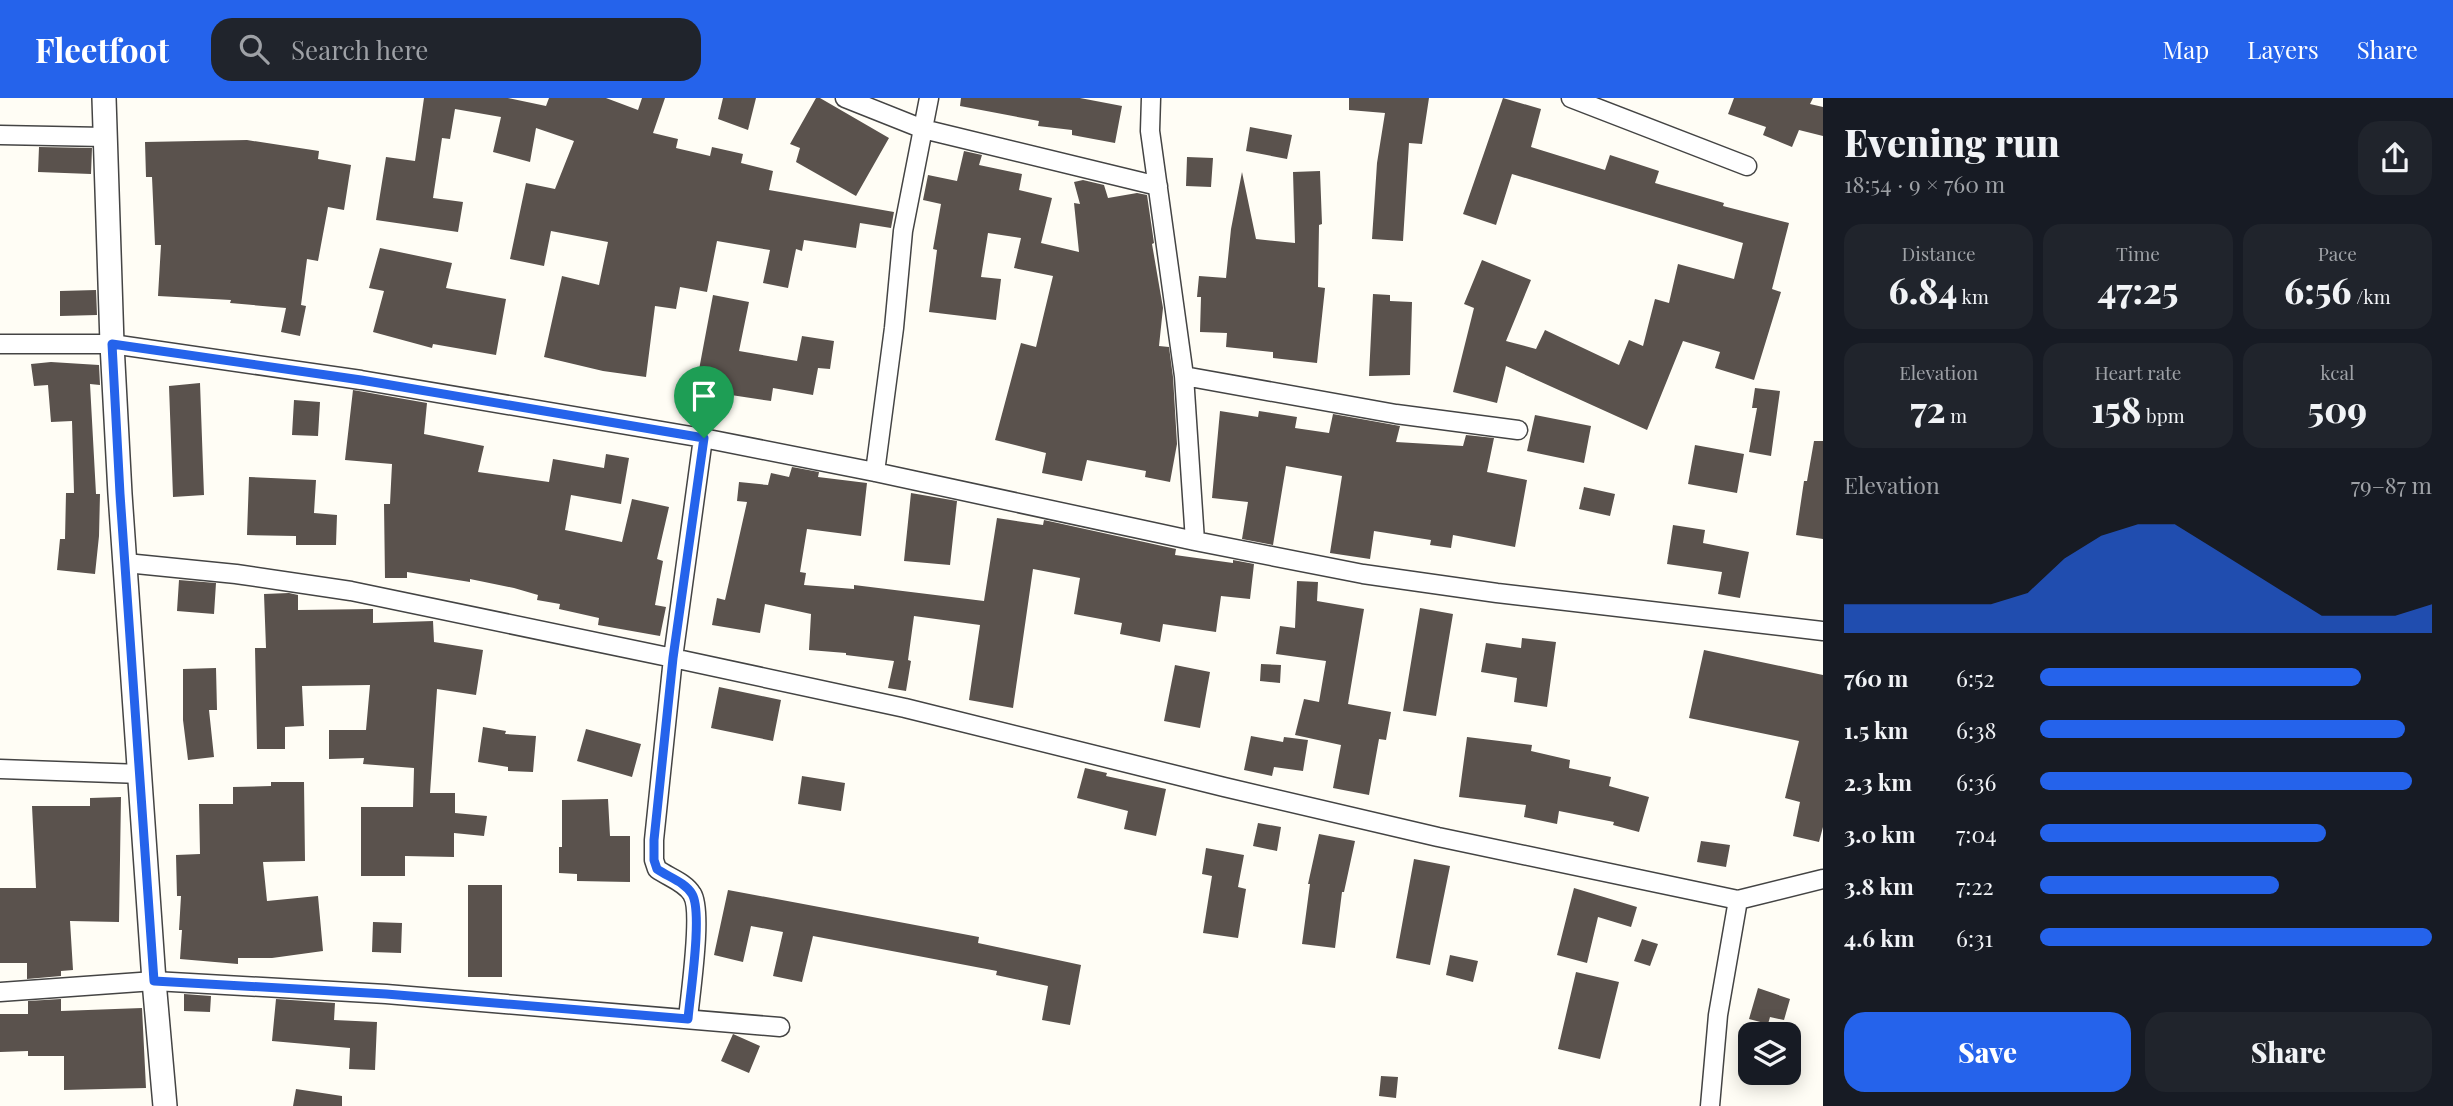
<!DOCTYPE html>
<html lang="en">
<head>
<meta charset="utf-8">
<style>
	:root { --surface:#171b24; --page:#20242c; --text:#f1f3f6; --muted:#9ea1a6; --accent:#2563eb }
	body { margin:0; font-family:"Playfair Display",serif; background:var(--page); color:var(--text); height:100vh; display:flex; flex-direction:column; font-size:26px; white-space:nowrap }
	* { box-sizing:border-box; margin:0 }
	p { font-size:23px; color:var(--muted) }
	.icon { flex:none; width:38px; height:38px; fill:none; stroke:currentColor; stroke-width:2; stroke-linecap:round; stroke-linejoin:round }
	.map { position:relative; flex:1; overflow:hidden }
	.drawer { display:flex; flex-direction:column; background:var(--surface); width:630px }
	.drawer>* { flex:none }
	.fabs { position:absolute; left:1738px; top:924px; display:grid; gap:14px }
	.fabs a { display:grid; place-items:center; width:63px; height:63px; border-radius:14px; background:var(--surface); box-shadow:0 4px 18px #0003; font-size:35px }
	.pin { position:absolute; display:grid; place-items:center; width:60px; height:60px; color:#fff; margin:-72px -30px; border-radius:50% 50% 50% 0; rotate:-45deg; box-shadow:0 0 7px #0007 }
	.pin .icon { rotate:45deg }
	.round { display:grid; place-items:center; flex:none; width:74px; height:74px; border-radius:21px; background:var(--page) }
	.overview { display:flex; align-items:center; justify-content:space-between; height:119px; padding:0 21px }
	h1 { font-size:38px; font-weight:800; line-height:52px }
	.metrics { display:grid; grid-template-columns:repeat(3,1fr); gap:10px; height:119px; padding:7px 21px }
	.metrics div { display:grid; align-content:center; border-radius:18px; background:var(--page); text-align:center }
	.metrics b { font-size:35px; font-weight:800 }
	.metrics small { font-size:19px; font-weight:400 }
	.metrics p { font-size:19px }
	.chart { height:196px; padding:14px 21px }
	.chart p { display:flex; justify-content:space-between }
	.chart svg { width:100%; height:126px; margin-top:7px; fill:var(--accent); opacity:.7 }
	.cta { display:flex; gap:14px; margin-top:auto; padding:14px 21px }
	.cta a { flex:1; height:80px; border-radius:21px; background:var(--accent); color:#fff; font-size:28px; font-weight:800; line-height:80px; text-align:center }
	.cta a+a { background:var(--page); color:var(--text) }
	ul { padding:0 21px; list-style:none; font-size:23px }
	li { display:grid; grid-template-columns:112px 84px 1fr; align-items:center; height:52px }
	li i { height:18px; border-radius:9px; background:var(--accent) }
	header { display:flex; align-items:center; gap:42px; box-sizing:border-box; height:98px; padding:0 35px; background:var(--accent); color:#fff }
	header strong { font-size:33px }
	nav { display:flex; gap:38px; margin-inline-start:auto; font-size:24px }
	.search { width:490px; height:63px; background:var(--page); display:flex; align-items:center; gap:18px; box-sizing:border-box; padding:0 24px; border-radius:21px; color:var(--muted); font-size:26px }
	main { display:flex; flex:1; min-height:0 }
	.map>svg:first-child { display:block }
	.building { fill:#5a524d }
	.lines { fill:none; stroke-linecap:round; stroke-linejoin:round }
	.minor-casing { stroke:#444; stroke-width:21 }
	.tertiary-casing { stroke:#444; stroke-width:26 }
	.minor { stroke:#fff; stroke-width:18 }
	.tertiary { stroke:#fff; stroke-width:23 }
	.route-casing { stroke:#fff; stroke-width:14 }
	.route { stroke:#2563eb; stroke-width:9 }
</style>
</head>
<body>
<header>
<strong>Fleetfoot</strong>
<div class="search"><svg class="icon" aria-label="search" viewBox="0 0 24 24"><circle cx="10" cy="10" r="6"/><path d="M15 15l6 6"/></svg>Search here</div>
<nav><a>Map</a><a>Layers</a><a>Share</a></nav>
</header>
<main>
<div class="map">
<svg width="1823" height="1008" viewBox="0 0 1823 1008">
	<rect width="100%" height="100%" fill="#fffdf5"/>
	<path class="building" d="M424,0h84l38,8 3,-8h57l32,12 4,-12h23l-12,35 25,6 -2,9 34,8 2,-9 31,7 -2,9 32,8 -4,19 125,22 -3,16 -31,-5 -4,25 -52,-8 -2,11 -6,-2 -8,39 -25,-5 7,-33 -53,-9 -10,51 -27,-5 -4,22 -21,-3 -9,71 -43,-6 -59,-14 18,-81 37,9 9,-43 -57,-11 -7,35 -34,-7 16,-76 29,6 19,-48 -38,-13 -6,34 -37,-10 8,-35 -46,-8 -5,30 -8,-1 -9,60 30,4 -5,30 -82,-12 10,-63 29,4z
		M723,0h33l-8,32 -30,-11z
		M816,0h4l69,40 -33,58 -60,-34 4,-14 -10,-4z
		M961,0h119l42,8 -7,37 -43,-8v-5l-34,-4 1,-5 -79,-15z
		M1349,0h80l-7,46 -13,-1 -6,98 -31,-2 5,-76 8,-50 -36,-3z
		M1503,0l38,11 -10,38 74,23 5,-15 49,16 -4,12 69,20 -1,3 66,17 -17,66 9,3 -27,88 -39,-12 5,-16 -37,-11 -36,89 -141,-64 -9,37 -44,-11 21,-84 -10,-4 18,-44 49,20 -25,61 30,8 9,-19 74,35 10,-25 14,6 12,-47 14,4 9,-39 56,15 9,-36 -231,-69 -16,51 -33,-11z
		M1734,0h79l-3,6 13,3v29l-24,-6 -7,17 -29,-12 3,-8 -38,-13z
		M1250,29l42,8 -5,24 -41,-8z
		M247,42l72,11 -1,8 33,6 -7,45 -16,-3 -10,54 -11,-2 -6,46 5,1 -6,30 -19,-4 5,-24 -56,-5 1,-3 -73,-4 3,-51h-6l-3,-68h-6l-1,-35z
		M39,49l53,1 -1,26 -53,-2z
		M964,53l18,4 -3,10 43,9 -3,16 33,8 -11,45 38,9 -5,-49 6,1 -6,-22 9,-2 21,5 4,13 29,-5 10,2 7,48 -2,1 11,64 -4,38 10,1 4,30 4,67 -7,38 -25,-5 1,-6 -59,-11 -5,21 -40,-8 4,-20 -51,-13 26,-97 15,4 17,-71 -39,-8 7,-30 -33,-5 -7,44 20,2 -5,41 -67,-8 8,-62 -4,-1 8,-45 -18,-4 5,-25 29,6z
		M1187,59l26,1 -2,29 -25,-1z
		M1320,73l2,53 -3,1 -1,62 7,1 -8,75 -44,-5v-6l-47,-5 1,-14 -27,-1 1,-35h-4l2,-21 27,2 5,-49 11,-57 14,67 39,4 -2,-71z
		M380,150l72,15 -6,25 60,11 -10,56 -63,-11 -1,4 -59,-16 11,-41 -15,-3z
		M96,192l1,25 -37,1v-25z
		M1373,196l17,1v6l22,1 -2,73 -41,1z
		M713,197l36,7 -10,49 58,10 5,-25 32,5 -4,28 -12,-1 -5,27 -40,-7 -2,13 -40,-6 -1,3 -35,-7z
		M51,264l48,3 1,20 -10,-1 6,110h4l-1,42 -4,38 -38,-4 3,-31h5l1,-46h8l-2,-72 -21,1 -3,-37 -14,1 -3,-22z
		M200,285l4,112 -31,2 -4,-111z
		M1755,290l25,3 -9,65 -22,-4 8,-44h-5z
		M353,292l74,13 -3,31 60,12 -6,26 71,10 4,-23 51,9 2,-14 23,4 -8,46 -50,-9 -6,35 57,12 10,-43 37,8 -12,52 6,2 -8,44 11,2 -6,29 -62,-11 1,-7 -40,-9 1,-5 -23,-4 1,-5 -24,-7 -44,-9v3l-63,-10v6h-22l-1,-74h6l2,-40 -47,-4z
		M294,302l26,2 -2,34 -26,-1z
		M1220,313l38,6 1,-6 38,6 -2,11 34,5 4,-19 67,12 -4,16 67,4 3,-11 28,3 -7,34 40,8 -12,67 -62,-12 -2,13 -21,-3 1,-5 -57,-9 -4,28 -40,-6 12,-77 -56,-10 -13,79 -31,-6 6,-37 -36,-4z
		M1535,317l56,11 -7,37 -57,-12z
		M1814,343h9v98l-27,-4 8,-54h3z
		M1695,347l49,9 -7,39 -49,-9z
		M792,369l27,5 -1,5 49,6 -6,53 -54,-7 -7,43 6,1 -2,12 50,4v-4l130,16 13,-83 46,7 1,-5 132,29 -1,6 58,8v-3l21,4 -4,35 -29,-3 -5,36 -53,-8 -3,18 -40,-8 2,-11 -48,-9 6,-36 -47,-9 -20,139 -44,-8 11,-75 -66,-9 -6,44 3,1 -5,30 -18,-3 6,-27 -48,-6v-2l-37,-3 2,-36 -46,-10 -5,29 -48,-8 5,-27 8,2 22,-98 -10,-1 2,-19 29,3 3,-12 18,4z
		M249,379l67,3 -2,33 23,2 -1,30h-40v-9l-49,-1z
		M1584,389l31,7 -5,22 -31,-7z
		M911,395l46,8 -7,64 -46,-4z
		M1673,427l32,5 -2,13 46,9 -9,46 -22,-4 4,-22 -55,-8z
		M179,482l37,3 -2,31 -37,-3z
		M1297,483l21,1 -1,19 47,8 -16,95 43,8 -5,28 -7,-1 -10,56 -36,-7 8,-43 -46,-10 9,-36 15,3 7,-41 -50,-7 4,-28 15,2z
		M289,495l9,2v15l75,-1v14l60,-2 1,21 49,8 -7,45 -39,-6 -7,104h25v20l32,3 -3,20 -30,-3v24l-49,-1v20h-44v-69h52l1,-39 -51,-4 1,-6 -35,1v-29h37l4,-45 -68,1 2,40 -19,1v22h-28l-2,-101h11l-2,-54z
		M1420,510l33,6 -17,102 -33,-5z
		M1522,540l34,4 -9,65 -33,-5 3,-24 -36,-6 5,-29 35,5z
		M1704,552l119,25v152l-4,15 -26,-6 7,-34 -15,-4 14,-57 -110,-23z
		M1261,566l20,1 -1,18 -20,-2z
		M1175,567l35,7 -10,56 -36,-7z
		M216,570l1,42h-8l5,47 -26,3 -5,-40v-51z
		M719,589l62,13 -8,41 -62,-13z
		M483,629l23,4 -1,3 31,2 -3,36 -25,-1v-4l-30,-5z
		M586,631l55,15 -9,33 -55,-16z
		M1251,638l32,6 1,-5 24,3 -5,31 -29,-4 -2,9 -28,-6z
		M1467,639l65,8 -1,6 39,9 -1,8 42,9 -2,9 40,11 -10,35 -26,-7 1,-3 -55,-11 -2,13 -33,-7 2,-12 -67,-8z
		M1085,670l22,5 -1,3 60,13 -10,47 -32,-7 4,-18 -51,-13z
		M802,678l43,7 -4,28 -43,-7z
		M271,684h33l1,79 -42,1 4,39 51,-5 5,55 -51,7h-34v6l-58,-5 2,-29h-3l2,-34h-4l-1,-41 24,-1 -1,-50h34v-17l38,-1z
		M121,699l-2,125 -49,-1 3,49 -12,1v5l-34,3v-16h-27v-75h36l-4,-82h58v-8z
		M608,701l2,37h20v46l-53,-1v-7l-18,-1v-26h3v-47z
		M1258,725l23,4 -4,24 -24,-5z
		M1319,736l36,7 -11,51h-2l-7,56 -33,-4 8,-60h-2z
		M1701,743l29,4 -4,22 -29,-5z
		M1206,750l38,7 -6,32 8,2 -8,49 -35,-5 9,-57 -10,-2z
		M1414,761l36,7 -20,99 -34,-7z
		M468,787h34v92h-34z
		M1574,790l63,19 -6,20 -33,-10 -11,46 -30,-8z
		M728,792l251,47 -1,6 103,22 -11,60 -28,-5 6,-34 -52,-11 1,-4 -184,-35 -11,46 -29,-6 10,-44 -32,-6 -8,36 -29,-7z
		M373,824l29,1 -1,30 -29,-1z
		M1642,841l16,5 -8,22 -16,-5z
		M1450,857l28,6 -5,21 -27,-7z
		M1576,874l43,10 -19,77 -42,-10z
		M1758,890l32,11 -6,21 -14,-3 -2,7 -19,-5z
		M184,896l27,2 -1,16 -26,-1z
		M61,901v12l81,-3 4,80 -82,2v-34h-36v-5l-28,1v-38h28v-13z
		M276,901l59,4 -1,17 43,2 -2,48 -26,-1 1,-21 -78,-7z
		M733,936l27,12 -11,27 -28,-12z
		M1381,978l17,1 -2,21 -17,-2z
		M296,991l46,7v10h-49z"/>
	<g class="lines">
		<defs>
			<path id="minor" d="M845,0l78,31 235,57
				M1151,0l-1,33 34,245 11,165
				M1571,0l176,68
				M0,37l105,2
				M0,246h112l249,36 342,58 172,34 320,69 168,33 134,19 326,38
				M1184,278l212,38 122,16
				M875,374l19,-144 9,-97 26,-133
				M126,465l110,11 115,17 322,67 232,50 319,79 214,50 300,63 85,-21
				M0,671l141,5
				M0,894l154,-11 232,13 394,33
				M688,921c2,-24 15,-108 4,-125 -7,-12 -24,-17 -35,-25l-3,-9v-20l19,-182 30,-220
				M1710,1008l8,-91 20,-115"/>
			<path id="tertiary" d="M104,0l8,246 8,150 34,487 11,125"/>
		</defs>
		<use href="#minor" class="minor-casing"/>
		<use href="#tertiary" class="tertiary-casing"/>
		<use href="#minor" class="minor"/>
		<use href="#tertiary" class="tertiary"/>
	</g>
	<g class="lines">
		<defs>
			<path id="route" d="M112,246l249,36 343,58 -31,220 -19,182v20l3,9c11,8 28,13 35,25 11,18 -2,101 -4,125l-302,-25 -232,-13 -34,-487z"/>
		</defs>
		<use href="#route" class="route-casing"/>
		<use href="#route" class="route"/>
	</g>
</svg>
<div class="fabs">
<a><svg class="icon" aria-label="layers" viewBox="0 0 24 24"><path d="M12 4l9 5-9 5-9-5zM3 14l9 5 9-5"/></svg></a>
</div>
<div class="pin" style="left:704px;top:340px;background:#1e9e55"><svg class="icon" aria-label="arrive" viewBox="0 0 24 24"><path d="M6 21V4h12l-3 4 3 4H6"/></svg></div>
</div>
<section class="drawer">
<div class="overview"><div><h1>Evening run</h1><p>18:54 · 9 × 760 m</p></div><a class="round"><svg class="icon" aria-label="share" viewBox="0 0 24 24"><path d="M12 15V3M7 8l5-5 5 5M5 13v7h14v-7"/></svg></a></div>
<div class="metrics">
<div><p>Distance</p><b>6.84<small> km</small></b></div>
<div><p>Time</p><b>47:25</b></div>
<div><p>Pace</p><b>6:56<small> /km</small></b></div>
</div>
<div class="metrics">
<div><p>Elevation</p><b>72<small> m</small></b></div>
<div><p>Heart rate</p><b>158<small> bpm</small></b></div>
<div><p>kcal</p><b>509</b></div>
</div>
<div class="chart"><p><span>Elevation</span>79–87 m</p>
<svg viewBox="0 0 160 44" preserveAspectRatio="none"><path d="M0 44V34L10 34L20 34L30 34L40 34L50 30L60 18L70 10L80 6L90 6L100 14L110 22L120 30L130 38L140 38L150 38L160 34V44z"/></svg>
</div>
<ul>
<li><b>760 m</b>6:52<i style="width:82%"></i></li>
<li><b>1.5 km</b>6:38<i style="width:93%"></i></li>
<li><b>2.3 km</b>6:36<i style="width:95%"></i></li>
<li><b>3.0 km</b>7:04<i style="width:73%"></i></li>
<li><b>3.8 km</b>7:22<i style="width:61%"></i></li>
<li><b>4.6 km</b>6:31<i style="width:100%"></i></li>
</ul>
<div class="cta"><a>Save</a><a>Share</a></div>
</section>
</main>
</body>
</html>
